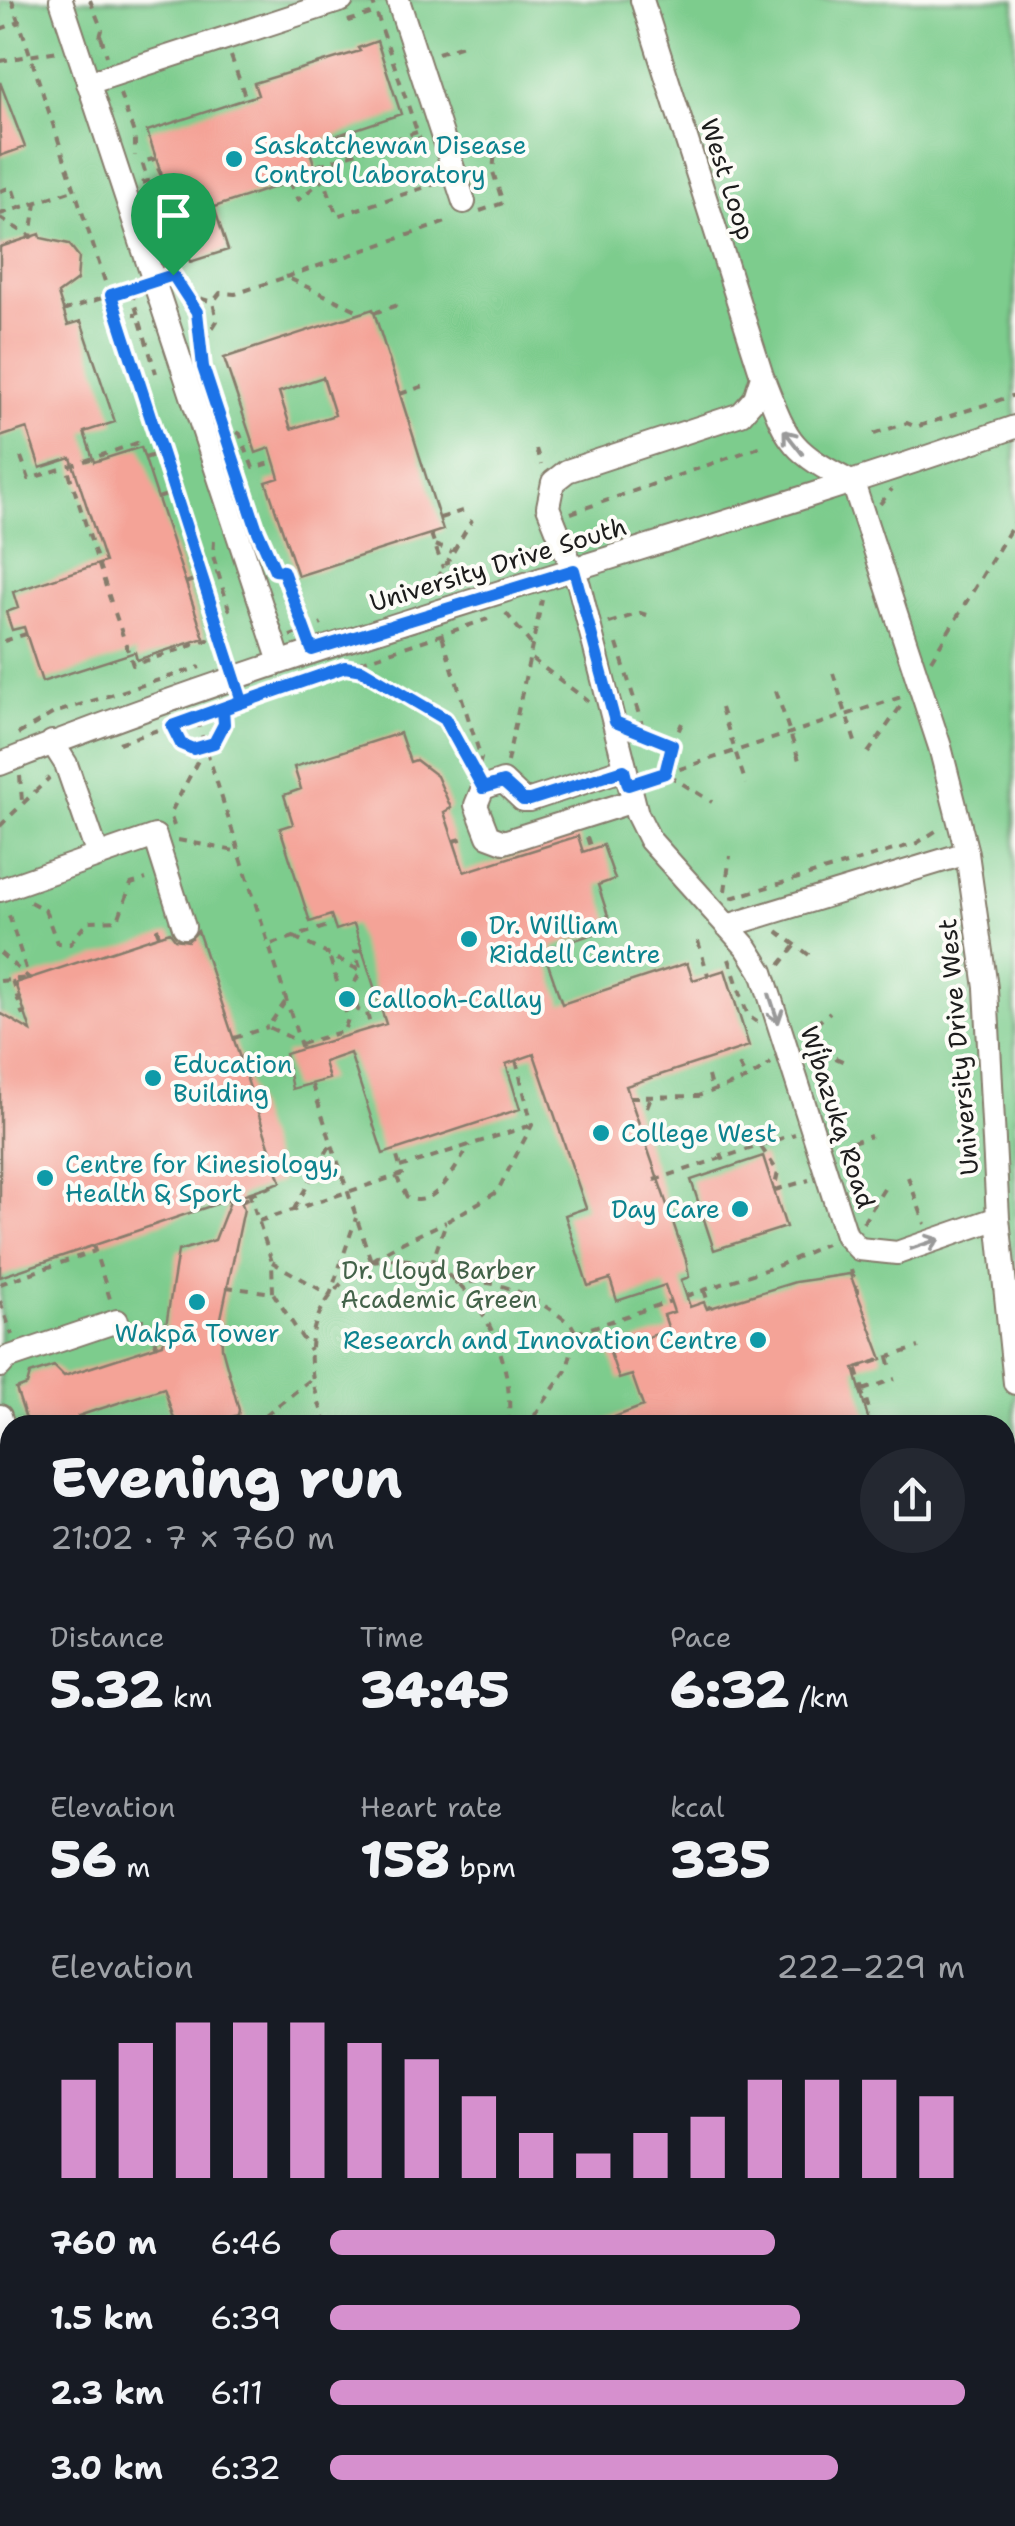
<!DOCTYPE html>
<html lang="en">
<head>
<meta charset="utf-8">
<style>
	:root { --surface:#171b24; --page:#242831; --text:#f1f3f6; --muted:#9ea1a6; --accent:#d690ce }
	body { margin:0; font-family:"Shantell Sans",sans-serif; background:var(--page); color:var(--text); height:100vh; display:flex; flex-direction:column; font-size:38px; white-space:nowrap }
	* { box-sizing:border-box; margin:0 }
	p { font-size:32px; color:var(--muted) }
	.icon { flex:none; width:55px; height:55px; fill:none; stroke:currentColor; stroke-width:2; stroke-linecap:round; stroke-linejoin:round }
	.map { position:relative; flex:1; overflow:hidden }
	.panel { position:absolute; left:0px; top:1415px; width:1015px; height:1112px; display:flex; flex-direction:column; background:var(--surface); border-radius:30px 30px 0 0; box-shadow:0 5px 25px #0003 }
	.panel>* { flex:none }
	.pin { position:absolute; display:grid; place-items:center; width:85px; height:85px; color:#fff; margin:-102px -42px; border-radius:50% 50% 50% 0; rotate:-45deg; box-shadow:0 0 10px #0007 }
	.pin .icon { rotate:45deg }
	.round { display:grid; place-items:center; flex:none; width:105px; height:105px; border-radius:52px; background:var(--page) }
	.summary { display:flex; align-items:center; justify-content:space-between; height:170px; padding:0 50px }
	h1 { font-size:55px; font-weight:800; line-height:75px }
	.stats { display:grid; grid-template-columns:repeat(3,1fr); gap:15px; height:170px; padding:10px 50px }
	.stats div { display:grid; align-content:center }
	.stats b { font-size:50px; font-weight:800 }
	.stats small { font-size:28px; font-weight:400 }
	.stats p { font-size:28px }
	.chart { height:280px; padding:20px 50px }
	.chart p { display:flex; justify-content:space-between }
	.chart svg { width:100%; height:180px; margin-top:10px; stroke:var(--accent); stroke-width:6 }
	ul { padding:0 50px; list-style:none; font-size:32px }
	li { display:grid; grid-template-columns:160px 120px 1fr; align-items:center; height:75px }
	li i { height:25px; border-radius:12px; background:var(--accent) }
	.map>svg:first-child { display:block }
	.green { fill:#7dcc8d; stroke:#4c7454; stroke-width:2.5; fill-rule:evenodd }
	.forest { fill:#66b078; stroke:#41664a; stroke-width:2.5 }
	.water { fill:#59c6d0; stroke:#3a7176; stroke-width:2.5 }
	.building { fill:#f4a397; fill-rule:evenodd }
	.lines { fill:none; stroke-linecap:round; stroke-linejoin:round }
	.minor-casing { stroke:#867c6c; stroke-width:26 }
	.path { stroke:#867c6c; stroke-width:4; stroke-dasharray:8 8; stroke-linecap:butt }
	.minor { stroke:#fff; stroke-width:22 }
	.oneway { stroke:#999 }
	.route-casing { stroke:#fff; stroke-width:20 }
	.route { stroke:#1a73e8; stroke-width:12 }
	.culture-dot { fill:#0f9aa8; stroke:#fdfcf7; stroke-width:4 }
	.labels { text-anchor:middle; dominant-baseline:central; stroke-width:8; stroke-linejoin:round; paint-order:stroke }
	.culture-label { font-size:25px; fill:#0d838f; stroke:#fdfcf7; text-anchor:start }
	.street-label { font-size:25px; fill:#1c1c1c; stroke:#fdfcf7 }
	.park-label { font-size:25px; fill:#436249; stroke:#fdfcf7 }
</style>
</head>
<body>
<div class="map">
<svg width="1015" height="2526" viewBox="0 0 1015 2526">
	<rect width="100%" height="100%" fill="#fdfcf7"/>
	<filter id="ink" filterUnits="userSpaceOnUse"><feTurbulence type="fractalNoise" baseFrequency=".01" numOctaves="2"/><feDisplacementMap in="SourceGraphic" scale="20" xChannelSelector="R" yChannelSelector="G"/><feConvolveMatrix kernelMatrix="1 2 1 2 8 2 1 2 1" color-interpolation-filters="sRGB"/></filter>
	<filter id="wash" filterUnits="userSpaceOnUse"><feTurbulence type="fractalNoise" baseFrequency=".0048" numOctaves="4" result="noise"/><feDisplacementMap in="SourceGraphic" scale="40" xChannelSelector="R" yChannelSelector="G"/><feGaussianBlur stdDeviation="2.25" result="paint"/><feColorMatrix in="noise" values="0 0 0 0 0 0 0 0 0 0 0 0 0 0 0 0 0 1.4 0 .05"/><feComposite in="paint" operator="in"/></filter>
	<g filter="url(#wash)">
		<rect width="100%" height="100%" fill="#f0ddbd"/>
		<path class="green" d="M0,0h1015v2526h-1015zM10,1425h995v1093h-995z"/>
		<path class="forest" d="M1015,2050v70l-10,3v-70z
			M10,2215v80l-10,-3v-36z"/>
		<path class="water" d="M1015,2202v324h-1015v-138l10,-6v136h995v-313z"/>
		<g id="blocks">
			<path class="building" d="M377,41l24,73 -93,31 9,28 -103,34 14,43 -38,12 -43,-131 111,-36 -4,-12 106,-32 -2,-3z
				M0,82l25,65 -25,9z
				M40,234l1,4 28,6 10,13 -2,23 -19,14 10,31 13,-4 34,101 -31,10 10,30 47,-15 63,191 -67,22 -2,-8 -93,30 -18,-55 -12,3 -6,-18 12,-4 -5,-16 92,-30 -34,-104 -31,10 -13,-40 -27,9v-190z
				M373,309l70,221 -145,46 -32,-94 13,-4 -9,-30 -14,5 -32,-95zM323,377l12,38 -44,14 -12,-37z
				M400,733l10,29 6,-2 21,16 14,32 -7,4 20,60 114,-36 5,16 20,-7 12,34 -17,6 14,43 -59,19 3,11 -9,3 15,43 125,-41 6,17 32,-10 24,76 -123,40 60,174 3,17 -8,3 9,27 14,-5 3,7 88,-27 55,-8 32,85 -28,9 16,57h-276l49,-19 -11,-31 -13,4 -10,-29 60,-20 -5,-15 10,-3 -9,-27 -48,16 -7,-22 -22,7 -23,-71 21,-7 -52,-154 -28,10 14,45 -137,45 -33,-101 -26,9 5,17 -37,10 -7,-35 101,-30 -32,-100 -18,6 -5,-15 -21,7 -30,-94 13,-4 -9,-29 17,-6 -7,-22z
				M198,931l83,251 -42,14 5,13 -23,109 1,30 17,62 -1,5 -31,10h-31l-12,-37 -86,28 2,5 -14,4h-38l-12,-36 11,-4 3,-11 24,-8 10,10 99,-32 15,-93 37,-11 16,-41 -231,78v-264l31,18 -16,-48 155,-51 5,7 13,2z
				M763,1156l23,71 -72,23 -23,-70z"/>
		</g>
	</g>
	<g filter="url(#ink)">
		<use href="#blocks" fill-opacity="0" stroke="#867c6c" stroke-width="2.5"/>
		<g class="lines">
			<defs>
				<path id="minor" d="M61,0l218,659
					M398,0l66,202
					M642,0l120,376 -7,22 -14,16 -174,57 -14,11 -5,25 31,78 58,229 13,26 97,108 15,24 84,263 13,14 38,4 101,-35
					M88,83l254,-83
					M762,376c26,66 26,74 91,107
					M853,483l87,264 27,106 19,135 12,230 17,165
					M52,742l14,22 31,89
					M0,764c332,-132 678,-219 1015,-337
					M624,769l-94,31h-7l-20,-19 -20,7 -7,17 12,31 16,6 129,-41
					M0,890l155,-54 29,91
					M727,926l240,-73
					M0,1366l7,-8 110,-37
					M0,1416l10,33
					M1005,1466l10,-16
					M0,1702l10,-3
					M1005,1729l10,6
					M1005,1901l10,-3
					M0,2185l10,-1"/>
			</defs>
			<use href="#minor" class="minor-casing"/>
			<path class="path" d="M12,0l218,660
				M90,0l12,30 -2,7
				M372,0l52,152
				M348,21l29,-9
				M0,29l20,-7
				M101,37l6,19
				M438,53l28,-9
				M231,56l15,43
				M0,61l58,-10
				M120,94l15,42v20
				M417,132l-98,33 18,51 98,-32 -2,-4
				M289,182l9,18 26,-21
				M142,183l6,-2 -6,-19 11,-3 9,17
				M0,191l12,-4 7,21 57,-19
				M151,202l13,24 6,37
				M480,211l23,-8 -10,-31 3,-32
				M0,214l19,-6
				M0,218l31,19 5,-34
				M286,277l166,-57
				M177,281l20,31 6,49
				M135,291l-2,8 23,74
				M185,294l28,8
				M63,311l72,-24
				M374,313l27,-9
				M117,314l20,1
				M204,341l13,-20 -4,-19 7,-9 15,1 51,-17 77,36
				M400,394l27,-9
				M224,423l16,11 13,34 21,-6
				M874,434l33,-11 9,4 99,-32
				M536,449l5,16
				M21,457l8,22 38,-12
				M145,458l17,-6
				M158,498l17,-6
				M880,504l12,-15
				M571,513l194,-68
				M440,518l28,-9
				M431,534l12,34
				M214,541l-1,15 16,53 -12,9
				M435,545l17,7
				M266,549l9,21 8,1 23,61
				M528,563l9,-25
				M283,571l12,-6
				M185,583l32,-11
				M429,593l43,-73
				M111,602l-44,-135 70,-24 2,5
				M115,613l18,52 75,-25 18,8
				M506,613l28,35
				M609,623l31,-10 10,3
				M290,636l32,-12
				M442,636l39,122 -3,12
				M4,641l22,-7
				M617,644l28,90 -4,10
				M532,659l56,42
				M931,660l84,-138
				M345,667l143,-48
				M833,673l24,75
				M776,691l25,75
				M721,708l25,76
				M197,720l105,329
				M171,726l10,18 12,5 26,-10 4,-30
				M644,733l28,12 -7,28 47,29
				M18,734l36,-21 146,-46
				M119,743l226,-76c34,7 85,31 106,59 10,13 14,29 24,42
				M672,745l11,-24
				M868,753l35,-50
				M507,762l35,-162
				M20,776l2,25
				M649,779l252,-82
				M0,826l49,-48
				M174,826l-4,-12 34,-65
				M587,837l4,12
				M178,840l62,12
				M454,841l14,-4
				M725,891l5,-35
				M731,898l186,-55 22,-14
				M30,902l15,8 12,33 13,1 18,-23 30,-1 13,-36 15,-5
				M777,931l36,27
				M159,935l-2,-5 7,-2
				M294,937l67,34
				M698,941l10,34
				M272,944l62,-20
				M362,950l-7,2 6,19 -10,18 7,21 9,3 4,16
				M0,953l29,25 -22,-69
				M729,959l19,57 9,6
				M780,965l16,-20
				M12,980l11,36
				M0,981l29,-3
				M285,1002l-17,25 32,15
				M804,1035l26,-23
				M234,1038l34,-11
				M301,1044l43,-13 4,-12 -19,-64
				M806,1045l41,18
				M739,1065l8,14
				M708,1076l4,15
				M312,1085l59,176
				M630,1097l68,-1 49,-17 24,-16
				M647,1107l4,-10
				M761,1147l17,25 -4,18
				M837,1147l34,-11
				M721,1153l5,15
				M400,1167l132,-42
				M396,1176l11,21c29,15 49,-32 63,-52
				M908,1177l17,47
				M654,1180l141,-46
				M775,1190l34,-10
				M249,1192l23,70 1,31
				M250,1195l29,-12
				M241,1201l10,-4
				M294,1209l37,-65
				M259,1221l143,-47 -7,-24
				M863,1223l24,-39
				M93,1245l18,57
				M371,1261c20,-2 41,-4 61,5 54,24 84,104 76,159
				M272,1262l58,33 26,-77
				M431,1266l15,-44 51,-30 35,-67 -16,-65
				M851,1270l7,24
				M454,1283c47,-7 81,15 117,41l5,9 -9,36 -39,56
				M0,1284l95,-33
				M226,1287l47,6 37,57
				M704,1290l6,18
				M686,1296l94,-31 46,-21
				M0,1301l12,34
				M136,1320h11l10,27
				M576,1333l95,-32
				M888,1357l3,11
				M856,1368l63,-21
				M857,1370l11,36 -10,-21
				M863,1390l32,-11
				M81,1415l3,10
				M218,1422l1,3
				M253,1425l61,-48
				M327,1425c-50,-121 22,-159 119,-203
				M0,1473l10,-3
				M1010,1485l5,20
				M0,1509l10,-20
				M0,1568l10,6
				M1005,1633l10,-4
				M0,1659l10,-2
				M1005,1874l10,-4
				M0,1923l10,-3
				M1005,2142l10,1
				M0,2151l10,-1
				M0,2322l10,-4"/>
			<use href="#minor" class="minor"/>
		</g>
		<defs><path id="oneway-shaft" d="M-6 0H5M1.5-3L5.5 0L1.5 3" fill="none" stroke-width="1.6" stroke-linecap="round" stroke-linejoin="round" transform="scale(2.5)"/></defs>
		<g class="oneway">
			<use href="#oneway-shaft" transform="translate(793 442) rotate(-128)"/>
			<use href="#oneway-shaft" transform="translate(774 1009) rotate(72)"/>
			<use href="#oneway-shaft" transform="translate(925 1244) rotate(-19)"/>
		</g>
	</g>
	<g class="lines" filter="url(#ink)">
		<defs>
			<path id="route" d="M173,275l-62,20 131,406 -70,25 9,18 12,5 21,-6 10,-19 -1,-15 122,-42 17,3 83,49 38,69 20,-6 20,18h7l94,-30 4,15 37,-12 7,-28 -57,-23 -41,-152 -262,80 -29,-79 -8,-1 -19,-43 -53,-160 -6,-55 -24,-37"/>
		</defs>
		<use href="#route" class="route-casing"/>
		<use href="#route" class="route"/>
	</g>
	<g class="culture-dot">
		<circle cx="234" cy="159" r="10"/>
		<circle cx="469" cy="939" r="10"/>
		<circle cx="347" cy="999" r="10"/>
		<circle cx="153" cy="1078" r="10"/>
		<circle cx="601" cy="1133" r="10"/>
		<circle cx="45" cy="1178" r="10"/>
		<circle cx="740" cy="1209" r="10"/>
		<circle cx="197" cy="1302" r="10"/>
		<circle cx="758" cy="1340" r="10"/>
	</g>
	<g class="labels">
		<g class="culture-label">
			<text x="254" y="145">Saskatchewan Disease<tspan x="254" dy="29">Control Laboratory</tspan></text>
			<text x="489" y="925">Dr. William<tspan x="489" dy="29">Riddell Centre</tspan></text>
			<text x="367" y="999">Callooh-Callay</text>
			<text x="173" y="1064">Education<tspan x="173" dy="29">Building</tspan></text>
			<text x="621" y="1133">College West</text>
			<text x="65" y="1164">Centre for Kinesiology,<tspan x="65" dy="29">Health &amp; Sport</tspan></text>
			<text x="720" y="1209" text-anchor="end">Day Care</text>
			<text x="197" y="1333" text-anchor="middle">Wakpā Tower</text>
			<text x="738" y="1340" text-anchor="end">Research and Innovation Centre</text>
		</g>
		<g class="street-label">
			<text transform="translate(728 179) rotate(72)">West Loop</text>
			<text transform="translate(498 564) rotate(-17)">University Drive South</text>
			<text transform="translate(958 1047) rotate(-95)">University Drive West</text>
			<text transform="translate(838 1117) rotate(72)">Wį́bazuką Road</text>
		</g>
		<g class="park-label">
			<text x="439" y="1270">Dr. Lloyd Barber<tspan x="439" dy="29">Academic Green</tspan></text>
		</g>
	</g>
</svg>
<div class="pin" style="left:173px;top:275px;background:#1e9e55"><svg class="icon" aria-label="arrive" viewBox="0 0 24 24"><path d="M6 21V4h12l-3 4 3 4H6"/></svg></div>
<section class="panel">
<div class="summary"><div><h1>Evening run</h1><p>21:02 · 7 × 760 m</p></div><a class="round"><svg class="icon" aria-label="share" viewBox="0 0 24 24"><path d="M12 15V3M7 8l5-5 5 5M5 13v7h14v-7"/></svg></a></div>
<div class="stats">
<div><p>Distance</p><b>5.32<small> km</small></b></div>
<div><p>Time</p><b>34:45</b></div>
<div><p>Pace</p><b>6:32<small> /km</small></b></div>
</div>
<div class="stats">
<div><p>Elevation</p><b>56<small> m</small></b></div>
<div><p>Heart rate</p><b>158<small> bpm</small></b></div>
<div><p>kcal</p><b>335</b></div>
</div>
<div class="chart"><p><span>Elevation</span>222–229 m</p>
<svg viewBox="0 0 160 44" preserveAspectRatio="none"><path d="M5 44V20M15 44V11M25 44V6M35 44V6M45 44V6M55 44V11M65 44V15M75 44V24M85 44V33M95 44V38M105 44V33M115 44V29M125 44V20M135 44V20M145 44V20M155 44V24"/></svg>
</div>
<ul>
<li><b>760 m</b>6:46<i style="width:70%"></i></li>
<li><b>1.5 km</b>6:39<i style="width:74%"></i></li>
<li><b>2.3 km</b>6:11<i style="width:100%"></i></li>
<li><b>3.0 km</b>6:32<i style="width:80%"></i></li>
</ul>
</section>
</div>
</body>
</html>
